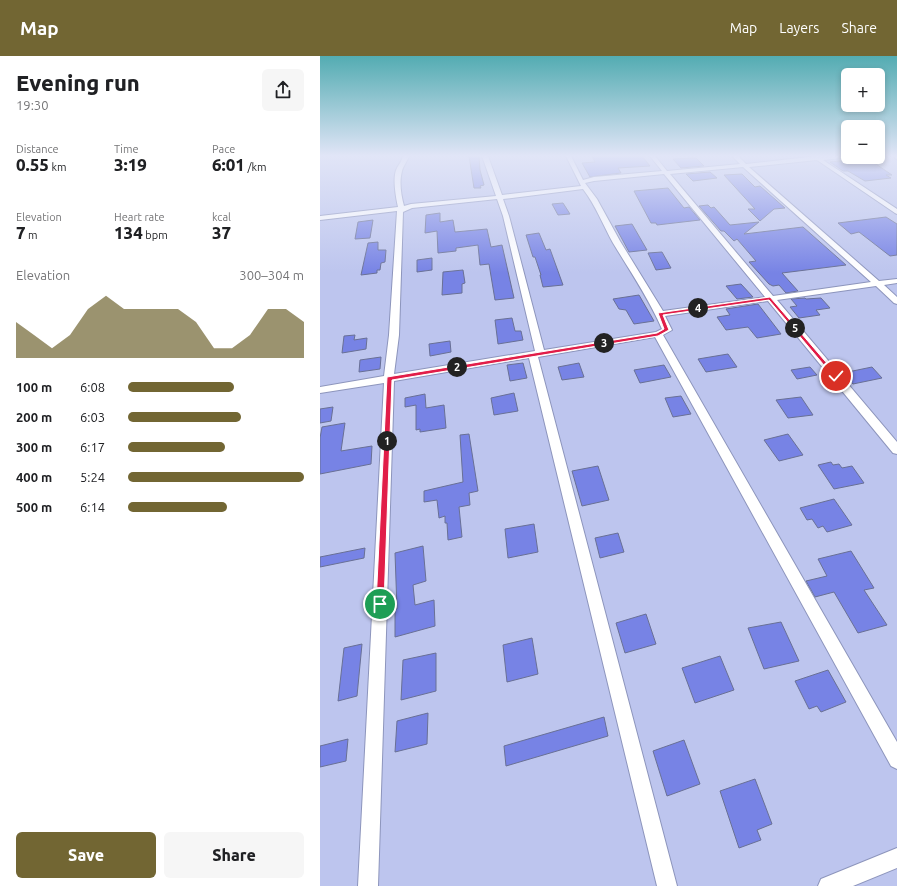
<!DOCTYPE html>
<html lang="en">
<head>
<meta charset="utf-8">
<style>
	:root { --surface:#fff; --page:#f6f6f6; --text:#202124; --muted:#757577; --accent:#726633 }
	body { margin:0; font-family:Ubuntu,sans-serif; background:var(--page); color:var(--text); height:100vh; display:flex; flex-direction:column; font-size:15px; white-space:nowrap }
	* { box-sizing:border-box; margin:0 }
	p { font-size:13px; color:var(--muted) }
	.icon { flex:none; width:22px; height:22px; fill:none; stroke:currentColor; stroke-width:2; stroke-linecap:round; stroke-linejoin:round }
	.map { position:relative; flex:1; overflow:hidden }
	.panel { display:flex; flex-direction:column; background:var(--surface); width:320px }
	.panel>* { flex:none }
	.fabs { position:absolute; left:521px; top:12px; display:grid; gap:8px }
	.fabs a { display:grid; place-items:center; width:44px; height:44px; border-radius:6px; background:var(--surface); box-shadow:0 2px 6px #0003; font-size:20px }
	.pin { position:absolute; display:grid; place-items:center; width:34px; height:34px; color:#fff; margin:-17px; border:2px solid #fff; border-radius:50%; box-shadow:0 1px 4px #0007 }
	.km { position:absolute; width:20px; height:20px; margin:-10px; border-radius:50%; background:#222; color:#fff; font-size:11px; line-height:20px; text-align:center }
	.round { display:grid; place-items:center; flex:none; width:42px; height:42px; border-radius:6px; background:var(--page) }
	.head { display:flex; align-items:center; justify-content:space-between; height:68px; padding:0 16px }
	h1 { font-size:22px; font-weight:800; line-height:30px }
	.figures { display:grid; grid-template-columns:repeat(3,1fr); gap:6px; height:68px; padding:4px 16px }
	.figures div { display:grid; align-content:center }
	.figures b { font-size:17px; font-weight:800 }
	.figures small { font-size:11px; font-weight:400 }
	.figures p { font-size:11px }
	.chart { height:112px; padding:8px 16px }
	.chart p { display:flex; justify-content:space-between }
	.chart svg { width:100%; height:72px; margin-top:4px; fill:var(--accent); opacity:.7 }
	.button { display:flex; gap:8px; margin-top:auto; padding:8px 16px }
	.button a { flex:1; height:46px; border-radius:6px; background:var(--accent); color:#fff; font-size:16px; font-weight:800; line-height:46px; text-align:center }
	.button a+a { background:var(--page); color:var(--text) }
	ul { padding:0 16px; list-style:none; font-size:13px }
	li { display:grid; grid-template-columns:64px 48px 1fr; align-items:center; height:30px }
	li i { height:10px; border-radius:5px; background:var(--accent) }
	header { display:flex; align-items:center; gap:24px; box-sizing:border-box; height:56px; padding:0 20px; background:var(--accent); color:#fff }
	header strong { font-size:19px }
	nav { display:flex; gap:22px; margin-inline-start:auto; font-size:14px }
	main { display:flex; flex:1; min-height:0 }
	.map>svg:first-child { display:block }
	.building { fill:#7783e5; stroke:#697095 }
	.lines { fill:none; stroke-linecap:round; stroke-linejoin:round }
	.street-casing { stroke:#8d95bc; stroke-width:2 }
	.street { fill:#fff; fill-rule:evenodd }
	.route { fill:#e11d48; stroke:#fff }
</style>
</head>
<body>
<header>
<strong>Map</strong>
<nav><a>Map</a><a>Layers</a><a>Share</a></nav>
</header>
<main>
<section class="panel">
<div class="head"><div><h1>Evening run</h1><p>19:30</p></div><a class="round"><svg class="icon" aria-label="share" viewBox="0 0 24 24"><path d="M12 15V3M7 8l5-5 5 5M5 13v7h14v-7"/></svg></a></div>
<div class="figures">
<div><p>Distance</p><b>0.55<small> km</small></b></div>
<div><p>Time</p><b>3:19</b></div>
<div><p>Pace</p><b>6:01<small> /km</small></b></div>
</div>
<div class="figures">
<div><p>Elevation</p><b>7<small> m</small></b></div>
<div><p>Heart rate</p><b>134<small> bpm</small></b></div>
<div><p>kcal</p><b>37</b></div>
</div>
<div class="chart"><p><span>Elevation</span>300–304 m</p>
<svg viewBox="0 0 160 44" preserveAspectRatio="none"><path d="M0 44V22L10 30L20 38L30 30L40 14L50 6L60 14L70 14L80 14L90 14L100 22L110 38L120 38L130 30L140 14L150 14L160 22V44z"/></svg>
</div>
<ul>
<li><b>100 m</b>6:08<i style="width:60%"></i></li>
<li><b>200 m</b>6:03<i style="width:64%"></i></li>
<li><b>300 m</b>6:17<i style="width:55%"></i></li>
<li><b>400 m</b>5:24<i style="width:100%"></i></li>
<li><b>500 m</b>6:14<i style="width:56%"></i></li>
</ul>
<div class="button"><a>Save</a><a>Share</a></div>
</section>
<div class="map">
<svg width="577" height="830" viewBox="0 0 577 830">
	<rect width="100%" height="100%" fill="#bdc5ee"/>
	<path class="building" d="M149,100h10l1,14 4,15 -4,1 1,2h-7z
		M272,100h50l8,10 -32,2 3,5 -31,4 -8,-14 13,-1z
		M376,102l8,8 -23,2 -8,-9z
		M547,102l25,17h-6l5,3 -26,3 -17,-10h-5l-13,-9z
		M390,116l7,6 -24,3 -7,-7z
		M422,118l13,13 5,-1 25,22 -11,1 -14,12 -12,-12h7l-31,-34z
		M348,132l16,20 5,-1 11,13 -43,5 -1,-2h-5l-17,-32z
		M243,147l7,11 -12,1 -6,-11z
		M388,149l3,3 3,-1 16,18 29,-3 -15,12 59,-7 43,38 -64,8 16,18 -12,2 -7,-8 -6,1 -4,-2 -20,-22 7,-1 -19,-22 -3,2 -10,-10h-3l-22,-25z
		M120,157v9l13,-2 2,12 32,-3 4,18 11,-2 12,53 -19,2 -6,-36 -9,1 -2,-20 -22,3v3l-18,2 -1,-22 -12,2 1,-18z
		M566,161l11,7v31l-7,1 -31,-24 -8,2 -13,-11z
		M53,164l-3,18 -15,1 3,-17z
		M312,168l15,26 -18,2 -14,-26z
		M219,177l7,17 4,-1 13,36 -20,2 -3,-12h1l-6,-18h-2l-7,-22z
		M58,186v8h8l-1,12 -4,1 -1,7h-3v3l-16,2 7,-32z
		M342,196l9,16 -15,2 -8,-17z
		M112,202v12l-15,2v-12z
		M143,214l2,13 -3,1v9l-20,2 1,-23z
		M421,228l12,13 -16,2 -11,-13z
		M319,239l15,26 -20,3 -8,-14 -7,-1 -6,-10z
		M485,242l1,1 15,-1 9,10 -14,2 4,5 -21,3 -9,-11 7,-1 -6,-7z
		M438,248l23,30 -24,4 -9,-11 -22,3 -9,-13 13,-2 -4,-6z
		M192,262l3,13h6l2,9 -25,4 -3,-24z
		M35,279l-1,5 13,-2 -1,11 -24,4 2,-17z
		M130,285l1,11 -21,4 -1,-12z
		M408,298l9,13 -31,5 -8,-13z
		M61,301l-1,12 -21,3 1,-12z
		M203,307l4,15 -17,3 -3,-16z
		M259,307l5,14 -22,3 -4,-13z
		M344,309l7,12 -31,6 -6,-13z
		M490,311l7,8 -20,4 -6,-9z
		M552,311l10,11 -29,6 -10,-11z
		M194,337l4,18 -24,4 -3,-17z
		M105,338l1,14 18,-3 2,23 -26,4v-3l-4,1v-25l-11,2v-9z
		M361,340l10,18 -18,3 -8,-19z
		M481,341l12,18 -25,3 -12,-18z
		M13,351l-2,14 -11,2v-14z
		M25,367l-4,28 31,-5 -1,18 -51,10v-36l2,-11z
		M149,378l9,57 -9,2 1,12 -11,2 3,30 -14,3 -1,-17h-2v-7l-6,2 -2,-18 -13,2v-11l39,-9 -3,-47z
		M468,378l15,21 -24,6 -15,-21z
		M511,406l2,3 6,-1 3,4 10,-2 12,17 -30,6 -16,-24z
		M278,410l11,34 -27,6 -10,-35z
		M514,443l18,26 -25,7 -4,-6 -5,2 -6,-9 -5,1 -7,-12z
		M214,468l4,28 -30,6 -3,-29z
		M298,477l6,19 -24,6 -5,-20z
		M103,490l3,35 -13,4 2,20 19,-5 1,26 -40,11v-28h2l-2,-56z
		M45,492l-1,10 -44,9v-10z
		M531,495l23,37 -10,2 23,35 -29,8 -24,-41 -19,5 -9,-16 21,-5 -9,-17z
		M326,558l10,30 -31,9 -9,-30z
		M461,566l18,39 -35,8 -16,-41z
		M212,582l6,36 -31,8 -4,-37z
		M42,588l-5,52 -19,5 6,-53z
		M116,597v38l-35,9 2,-40z
		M400,600l14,34 -39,13 -13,-35z
		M508,614l18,32 -25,10 -4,-6 -8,3 -14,-28z
		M108,657l-1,31 -32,8 2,-31z
		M284,661l4,19 -102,30 -2,-20z
		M28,683l-2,22 -26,6v-21z
		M364,684l16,44 -33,12 -14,-45z
		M435,723l17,45 -15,6 4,10 -22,8 -19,-57z"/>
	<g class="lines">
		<defs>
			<path id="street" d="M83,100h6c-2,6 -6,10 -7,15 -3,11 -1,24 2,35l7,-2 85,-8 -14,-40h6l14,39 79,-9 -15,-30h5l12,24 11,-3 68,-6 -12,-15h5l12,15 73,-7 -8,-8h6l8,8 71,-8h31l2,1 -27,3 74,49v5l-2,-1 -78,-53 -68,7 130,114 18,-2v4l-13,2 13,12v7l-3,-1 -18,-17 -99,14 120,142v12l-4,-1 -125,-152 -103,15 7,14 -9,5 234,407v27l-6,-3 -236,-429 -117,20 139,529h-20l-128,-528 -135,23 -16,505h-20l26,-503 -64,10v-6l64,-11 5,-41 8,-124 -77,9v-4l78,-9c-2,-9 -6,-30 -1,-39 2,-4 5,-7 6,-12zM423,111l128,115 -98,14 -103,-122zM344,118l101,123 -102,14 -43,-70 -23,-42 -12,-16 9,-2zM263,133c13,17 20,36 30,54 17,28 36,56 49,86l-6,3 -112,18 -35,-134 -6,-17zM177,143l6,17 32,135 -141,23 5,-39 4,-123 9,-4z
				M574,100h3v3l-2,-1z
				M577,792v20l-44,18h-35l3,-7z"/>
		</defs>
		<use href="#street" class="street-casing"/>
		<use href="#street" class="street"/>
	</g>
	<linearGradient id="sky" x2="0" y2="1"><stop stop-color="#53acb2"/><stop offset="0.46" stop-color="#e1e5f7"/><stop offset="1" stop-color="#e1e5f7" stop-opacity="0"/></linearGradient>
	<rect width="577" height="217" fill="url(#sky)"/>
	<path class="route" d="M450,241l67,78v2h-3l-65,-77 -106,15 6,15 -11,6 -266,44 -8,224 -1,3h-6l-1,-3 11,-227 270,-44 7,-4 -6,-16z"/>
</svg>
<div class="fabs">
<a>+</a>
<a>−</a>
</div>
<div class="pin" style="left:60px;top:548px;background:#1e9e55"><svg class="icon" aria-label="arrive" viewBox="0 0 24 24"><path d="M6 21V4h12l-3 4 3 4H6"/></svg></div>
<div class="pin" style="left:516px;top:320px;background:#d93025"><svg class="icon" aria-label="check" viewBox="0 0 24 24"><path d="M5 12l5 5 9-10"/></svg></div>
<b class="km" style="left:67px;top:385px">1</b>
<b class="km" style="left:137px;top:311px">2</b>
<b class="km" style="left:284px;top:287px">3</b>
<b class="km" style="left:378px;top:252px">4</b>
<b class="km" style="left:475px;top:272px">5</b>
</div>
</main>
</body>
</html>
